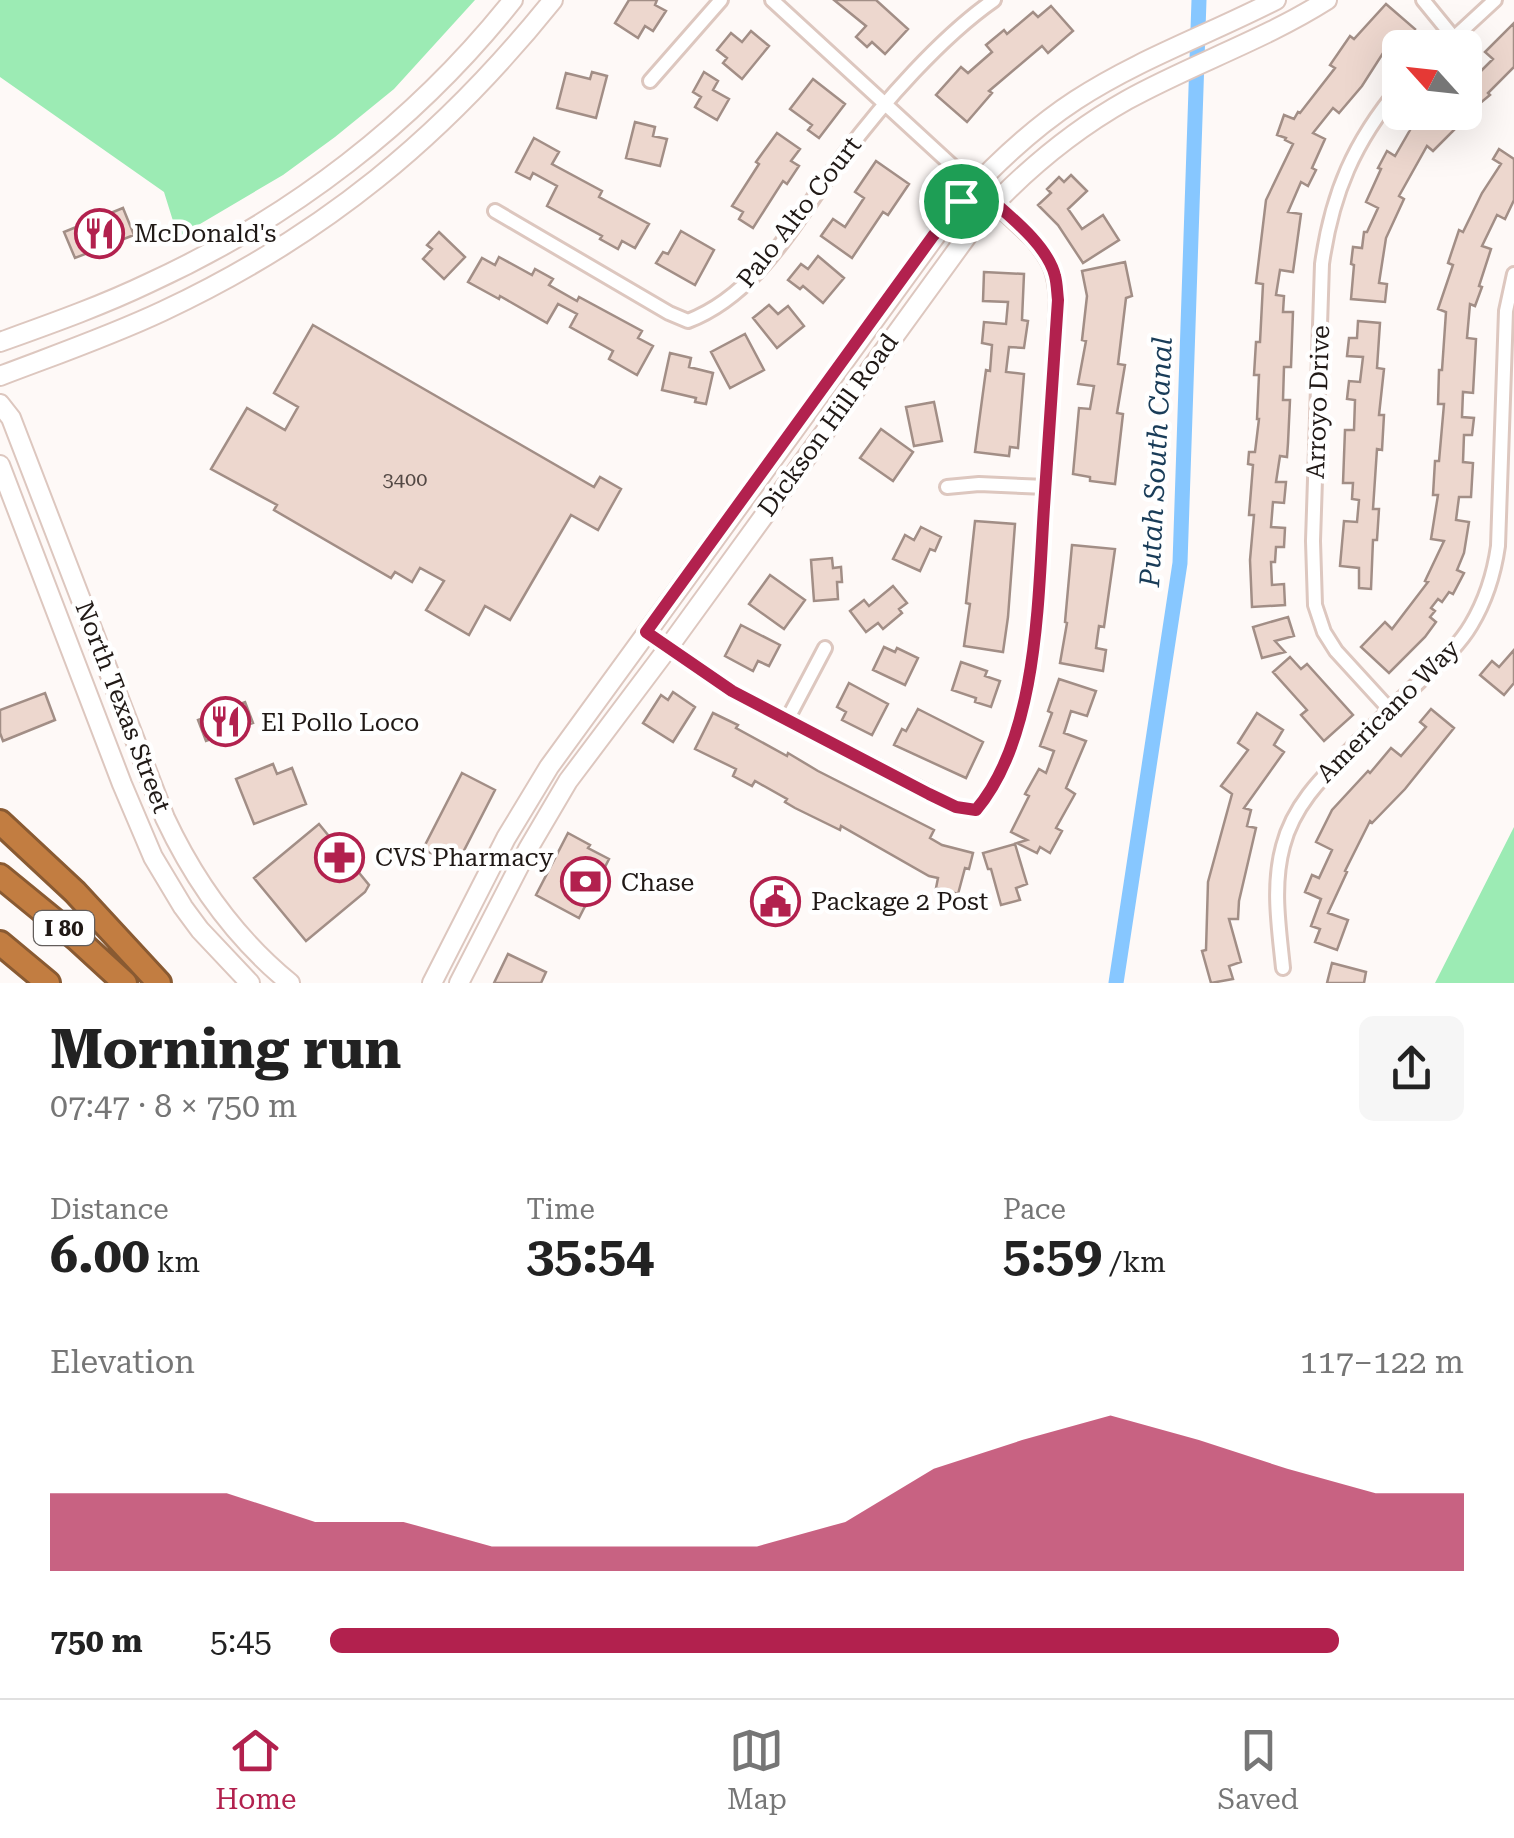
<!DOCTYPE html>
<html lang="en">
<head>
<meta charset="utf-8">
<style>
	:root { --surface:#fff; --page:#f6f6f6; --text:#222; --muted:#767676; --line:#e0e0e0; --accent:#b2214e }
	body { margin:0; font-family:"Roboto Serif",serif; background:var(--page); color:var(--text); height:100vh; display:flex; flex-direction:column; font-size:38px; white-space:nowrap }
	* { box-sizing:border-box; margin:0 }
	p { font-size:32px; color:var(--muted) }
	.icon { flex:none; width:55px; height:55px; fill:none; stroke:currentColor; stroke-width:2; stroke-linecap:round; stroke-linejoin:round }
	.map { position:relative; height:983px; overflow:hidden }
	.details { display:flex; flex-direction:column; background:var(--surface); flex:1 }
	.details>* { flex:none }
	.needle { width:65px; rotate:297deg }
	.tools { position:absolute; left:1382px; top:30px; display:grid; gap:20px }
	.tools a { display:grid; place-items:center; width:100px; height:100px; border-radius:15px; background:var(--surface); box-shadow:0 10px 40px #0002; font-size:50px }
	.pin { position:absolute; display:grid; place-items:center; width:85px; height:85px; color:#fff; margin:-42px; border:5px solid #fff; border-radius:50%; box-shadow:0 2px 10px #0007 }
	.round { display:grid; place-items:center; flex:none; width:105px; height:105px; border-radius:15px; background:var(--page) }
	.summary { display:flex; align-items:center; justify-content:space-between; height:170px; padding:0 50px }
	h1 { font-size:55px; font-weight:700; line-height:75px }
	.stats { display:grid; grid-template-columns:repeat(3,1fr); gap:15px; height:170px; padding:10px 50px }
	.stats div { display:grid; align-content:center }
	.stats b { font-size:50px; font-weight:700 }
	.stats small { font-size:28px; font-weight:400 }
	.stats p { font-size:28px }
	.chart { height:280px; padding:20px 50px }
	.chart p { display:flex; justify-content:space-between }
	.chart svg { width:100%; height:180px; margin-top:10px; fill:var(--accent); opacity:.7 }
	ul { padding:0 50px; list-style:none; font-size:32px }
	li { display:grid; grid-template-columns:160px 120px 1fr; align-items:center; height:75px }
	li i { height:25px; border-radius:12px; background:var(--accent) }
	.dock { display:flex; justify-content:space-around; align-items:center; height:140px; border-top:2px solid var(--line); background:var(--surface); font-size:28px; color:var(--muted) }
	.dock a { display:grid; justify-items:center; gap:5px }
	.dock .active { color:var(--accent) }
	.map>svg:first-child { display:block }
	.green { fill:#9cebb4 }
	.lines { fill:none; stroke-linecap:round; stroke-linejoin:round }
	.canal { stroke:#87c7ff; stroke-width:15 }
	.building { fill:#edd7ce; stroke:#a28e86; stroke-width:2.5 }
	.street-casing { stroke:#ddc7bf; stroke-width:18 }
	.secondary-casing { stroke:#ddc7bf; stroke-width:22 }
	.highway-casing { stroke:#895a32; stroke-width:28 }
	.street { stroke:#fff; stroke-width:12 }
	.secondary { stroke:#fff; stroke-width:18 }
	.highway { stroke:#c27d41; stroke-width:22 }
	.route-casing { stroke:#fff; stroke-width:20 }
	.route { stroke:#b2214e; stroke-width:12 }
	.labels { text-anchor:middle; dominant-baseline:central; stroke-width:9; stroke-linejoin:round; paint-order:stroke }
	.number-label { font-size:20px; fill:#534844 }
	.shield { fill:#fff; stroke:#635e5c; stroke-width:2.5 }
	.shield-label { font-size:22px; font-weight:bold; fill:#201916 }
	.street-label { font-size:25px; fill:#201916; stroke:#fff }
	.poi-label { font-size:25px; fill:#201916; stroke:#fff; text-anchor:start }
	.water-label { font-size:28px; font-style:italic; fill:#193c58; stroke:#fff }
</style>
</head>
<body>
<div class="map">
<svg width="1514" height="983" viewBox="0 0 1514 983">
	<rect width="100%" height="100%" fill="#fef9f7"/>
	<path class="green" d="M0,0h475l-81,89 -59,48 -52,38 -105,62 -14,-45 -164,-115z
		M1514,827v156h-79z"/>
	<g class="lines">
		<path class="canal" d="M1116,983l64,-420 19,-563"/>
	</g>
	<path class="building" d="M629,0h28l-2,5 11,6 -13,20 -8,-5 -7,12 -23,-15z
		M834,0h42l32,29 -23,25 -13,-12 -5,5 -11,-10 10,-11z
		M1386,4l29,25 -24,27 -6,-6 -23,36 -23,27 -6,-5 -20,25 12,6 -13,29 4,2 -8,16 -7,-4 -13,30 13,2 -8,58 -13,-2 -4,25 8,1 -1,16h10l-2,55h-7l-1,33h7l-2,43 -1,14 -7,-1 -4,26h10l-2,21 -11,-1 -2,25 14,1 -1,19h-8l-1,15h-4l1,23 12,-1 1,21 -33,2 -2,-47 4,-45h-5l4,-50 -5,-1 1,-12h6l4,-33h-2l2,-44h-5l2,-33h4l3,-58 -7,-1 10,-83 27,-56 -8,-4 1,-2 -9,-3 7,-20 10,4 4,-7 2,1 35,-45 -5,-3 20,-29 4,3z
		M1051,6l22,25 -25,22 -6,-7 -53,45 3,2 -25,29 -31,-27 25,-28 7,6 24,-21 -6,-7 18,-15 3,4 26,-22 5,5z
		M1514,23v44l-26,26 2,2 -35,29 3,2 -25,25 -6,-5 -28,50 5,3 -18,39 -7,45 8,1 -2,18 -34,-3 3,-34 -3,-1 2,-17 9,1 2,-16h3l11,-24 -12,-6 15,-33 -3,-1 9,-17 8,5 15,-26 -6,-5 12,-13h49v-48l10,13 18,-18 -8,-7z
		M751,31l18,15 -27,33 -19,-16 4,-5 -10,-8 14,-17 11,9z
		M592,72l15,4 -11,42 -39,-10 9,-35 24,6z
		M704,72l14,9 -5,9 16,9 -12,21 -22,-13 6,-10 -8,-5z
		M813,79l32,25 -26,34 -11,-8 4,-5 -22,-16z
		M635,122l20,5 -2,9 14,3 -7,27 -34,-8z
		M777,133l23,16 -9,12 8,5 -12,18 -4,-3 -30,47 -14,-9 4,-7 -11,-6 27,-42 -3,-2z
		M534,138l25,14 -7,12 50,27 -3,6 50,27 -14,24 -13,-7 -4,8 -18,-10 2,-3 -55,-30 10,-20 -24,-13 -3,6 -14,-7z
		M1499,149l15,10v41l-9,19 -8,-4 -15,31 9,3 -12,37 3,1 -7,19 -5,-2 -3,34 9,1 -3,54 -10,-1 -1,25 12,1 -2,17h-8l-1,27 10,1 -2,34h-12l-3,23 13,2 -5,31 -7,17 7,3 -11,21 -4,-2 -7,10 -4,-3 -7,9 4,3 -5,6 6,5 -11,15 -36,36 -28,-26 24,-25 7,7 36,-47 -3,-1 19,-40 -13,-2 7,-44h-5l2,-34h4l5,-57h-6l1,-34h3l4,-58 -8,-3 15,-44 -5,-2 11,-33 4,2 19,-39 19,-29 -8,-5z
		M876,161l33,23 -21,31 -5,-3 -31,46 -31,-22 12,-17 12,8 19,-29 -9,-6z
		M1071,175l16,16 -19,18 14,20 21,-14 16,25 -36,23 -25,-38 -20,-20 13,-12 -4,-4 12,-12 5,5z
		M123,208l11,27 -59,23 -11,-26z
		M681,231l33,19 -19,35 -39,-22 7,-11 5,2z
		M439,232l26,25 -21,22 -21,-20 9,-10 -5,-4z
		M818,256l26,22 -21,25 -20,-17 -3,3 -12,-9 13,-16 7,5z
		M499,257l33,18 3,-6 18,10 -4,6 28,16 2,-4 63,34 -4,7 15,8 -16,29 -28,-16 4,-8 -43,-24 7,-13 -19,-10 -11,19 -47,-27 -1,3 -31,-17 14,-24 13,7z
		M1125,262l7,34 -6,2 -8,66 7,1 -8,48 6,1 -8,70 -25,-3v-4l-17,-3 6,-66 11,1 4,-23 -16,-2 8,-43 -4,-1 5,-44 -5,-25z
		M984,272l40,2 -2,46 6,1 -4,27 -15,-1 -3,25 18,2 -6,74 -8,-1 -1,9 -34,-4 11,-82 4,1 2,-26 -10,-2 2,-21 22,2 2,-22 -25,-1z
		M769,305l9,9 10,-8 16,20 -27,22 -24,-30z
		M1358,321l22,2 -3,45 7,1 -5,46h5l-2,35 -5,-1 -4,60h6l-2,31h-4l-2,49 -12,-1v-20l-19,-2 4,-45 13,1 2,-22 -7,-1 1,-16h-10l2,-53h9l1,-30 -8,-1 2,-18 11,1 3,-25 -16,-1 2,-18h8z
		M313,325l281,162 6,-10 21,12 -23,41 -27,-15 -61,105 -25,-14 -16,29 -43,-25 18,-29 -24,-13 -8,14 -17,-10 -4,6 -117,-68 3,-5 -66,-36 36,-61 38,22 13,-23 -24,-14z
		M745,334l19,36 -34,18 -19,-36z
		M670,353l21,5 -2,9 24,6 -7,31 -11,-2 1,-4 -34,-8z
		M934,402l8,39 -28,5 -8,-39z
		M881,429l32,23 -20,29 -33,-23z
		M975,521l40,3 -7,93 -5,35 -39,-6 6,-42 -4,-1z
		M921,527l20,10 -6,14 -5,-2 -10,22 -27,-12 12,-24 9,5z
		M1072,545l43,4 -11,78 -5,-1 -3,22 10,2 -3,21 -43,-8 7,-40 -2,-1z
		M832,558l1,10 8,-1 1,15h-5l1,17 -24,2 -3,-41z
		M770,575l35,25 -21,29 -35,-25z
		M893,586l14,17 -8,6 3,4 -19,16 -5,-6 -12,9 -16,-21 14,-11 5,6z
		M1288,617l6,19 -19,5 10,11 -23,6 -9,-31z
		M741,625l39,20 -11,21 -11,-5 -5,10 -28,-15z
		M884,647l11,5 2,-4 21,10 -13,27 -32,-15z
		M1514,650v33l-10,12 -24,-20 12,-14 7,6z
		M1290,657l11,12 6,-5 46,51 -29,26 -23,-26 6,-5 -34,-38z
		M961,662l26,9 -2,5 15,5 -9,26 -16,-5 1,-4 -24,-8z
		M1059,679l37,12 -9,25 -16,-5 -7,22 22,8 -20,47 9,6 -19,34 6,3 -12,22 -10,-6 -3,6 -20,-10 10,-3 -16,-8 18,-36 -4,-2 14,-25 7,4 8,-22 -14,-5 12,-33 -4,-2z
		M849,683l39,21 -16,31 -30,-15 4,-8 -9,-5z
		M673,692l22,15 -22,35 -30,-19 18,-28 7,5z
		M45,693l10,27 -52,21 -3,-8v-23z
		M245,702l8,21 -9,3 2,5 -19,8 -2,-5 -19,7 -8,-21z
		M918,709l65,33 -17,36 -72,-33 8,-16 4,2z
		M1431,709l23,19 -49,61 -33,34 -2,-2 -25,50 2,1 -19,41 20,7 -11,30 -22,-8 5,-13 -9,-3 10,-27 -16,-7 7,-17 7,3 13,-28 -16,-8 16,-32 36,-39 2,2 21,-25 10,8 25,-29 -6,-5z
		M713,713l25,12 -2,3 51,28 1,-3 30,18 116,59 -4,8 12,7 31,8 -4,16 -4,-1 -7,26 -22,-6 2,-10 -9,-2 -88,-50 -1,4 -45,-22 -10,-6 2,-3 -32,-18 -3,5 -19,-10 3,-7 -41,-20z
		M1257,713l26,17 -9,15 10,7 -40,56 7,2 -4,16 9,2 -17,73 -1,18h-9l12,43 -12,4 4,13 -22,4 -9,-32 4,-1 2,-68 24,-88 -11,-8 27,-36 -10,-7z
		M273,764l4,10 15,-6 14,36 -52,20 -18,-45z
		M462,773l33,17 -39,76 -33,-17z
		M319,824l50,61 -4,7 -59,49 -52,-63z
		M568,833l22,12 -2,3 21,11 -30,59 -43,-23z
		M1015,844l12,40 -11,4 4,12 -19,5 -10,-36h-3l-5,-16z
		M508,954l38,18 -5,11h-47z
		M1332,963l34,9 -2,11h-37z"/>
	<g class="lines">
		<defs>
			<path id="street" d="M1423,0l31,38
				M1443,48l52,-48
				M650,81l71,-81
				M495,211l174,102 19,8c73,-28 111,-107 156,-166 39,-52 97,-118 150,-155
				M947,487l32,-3 67,3
				M646,632l86,59 224,116 19,3c62,-70 63,-213 69,-303 5,-69 9,-138 13,-207 -2,-29 -6,-38 -25,-61l-260,-239
				M1390,710l-54,-59 -12,-19 -9,-27 -2,-64 9,-277c10,-71 32,-122 78,-177
				M787,720l38,-72
				M1283,968c-4,-40 -11,-82 0,-122 10,-39 37,-67 65,-94 23,-24 47,-47 71,-70 19,-18 39,-35 52,-57 15,-25 23,-51 27,-79l8,-235 8,-37"/>
			<path id="secondary" d="M0,342c50,-18 101,-36 149,-59 142,-65 267,-161 364,-283
				M0,376c55,-21 110,-40 163,-65 160,-75 280,-174 390,-311
				M0,404l11,14 154,400c30,64 70,120 125,165
				M0,465l122,319 31,73 30,50 17,23 50,53
				M432,983l74,-145 43,-71 412,-566c35,-38 72,-73 115,-101 63,-41 134,-66 200,-100
				M459,983l69,-134 40,-68 100,-133 310,-427c44,-48 92,-89 149,-121 65,-36 137,-60 200,-100"/>
			<path id="highway" d="M0,822l75,70 84,91
				M0,876l77,63 48,44
				M0,943l48,40"/>
		</defs>
		<use href="#street" class="street-casing"/>
		<use href="#secondary" class="secondary-casing"/>
		<use href="#highway" class="highway-casing"/>
		<use href="#street" class="street"/>
		<use href="#secondary" class="secondary"/>
		<use href="#highway" class="highway"/>
	</g>
	<g class="lines">
		<defs>
			<path id="route" d="M976,186c24,23 71,56 79,90 2,7 2,16 3,24 -5,69 -9,138 -14,207 -6,92 -6,230 -68,303l-20,-3 -27,-13 -197,-103 -86,-59 287,-396z"/>
		</defs>
		<use href="#route" class="route-casing"/>
		<use href="#route" class="route"/>
	</g>
	<defs>
		<symbol id="restaurant-ring" viewBox="-11 -11 22 22"><circle r="9.5" fill="#fff" stroke="#b2214e" stroke-width="1.5"/><path d="M-5-6h1v4h1v-4h1v4h1v-4h1v5L-1.5 .5V6h-2V.5L-5-1ZM5-6V6H3V1.5H1.5Q1.5-4 5-6Z" fill="#b2214e"/></symbol>
		<symbol id="pharmacy-ring" viewBox="-11 -11 22 22"><circle r="9.5" fill="#fff" stroke="#b2214e" stroke-width="1.5"/><path d="M-2-6h4v4h4v4h-4v4h-4v-4h-4v-4h4Z" fill="#b2214e"/></symbol>
		<symbol id="bank-ring" viewBox="-11 -11 22 22"><circle r="9.5" fill="#fff" stroke="#b2214e" stroke-width="1.5"/><path d="M-6-4H6V4H-6ZM0-2.3a2.3 2.3 0 1 0 0 4.6a2.3 2.3 0 1 0 0-4.6Z" fill="#b2214e"/></symbol>
		<symbol id="civic-ring" viewBox="-11 -11 22 22"><circle r="9.5" fill="#fff" stroke="#b2214e" stroke-width="1.5"/><path d="M-.6-6.5H3V-4.5H.6V-3L4-1V1h2V6H-6V1h2V-1L-.6-3ZM-1.2 2.5V6h2.4V2.5Z" fill="#b2214e"/></symbol>
	</defs>
	<g fill-rule="evenodd">
		<use href="#restaurant-ring" x="72" y="206" width="55" height="55"/>
		<use href="#restaurant-ring" x="198" y="694" width="55" height="55"/>
		<use href="#pharmacy-ring" x="312" y="830" width="55" height="55"/>
		<use href="#bank-ring" x="558" y="854" width="55" height="55"/>
		<use href="#civic-ring" x="748" y="874" width="55" height="55"/>
	</g>
	<g class="labels">
		<g class="number-label">
			<text x="405" y="479">3400</text>
		</g>
		<rect class="shield" x="34" y="911" width="60" height="34" rx="8"/>
		<g class="shield-label">
			<text x="64" y="928">I 80</text>
		</g>
		<g class="street-label">
			<text transform="translate(799 212) rotate(-52)">Palo Alto Court</text>
			<text transform="translate(1318 402) rotate(-88)">Arroyo Drive</text>
			<text transform="translate(828 425) rotate(-54)">Dickson Hill Road</text>
			<text transform="translate(123 707) rotate(69)">North Texas Street</text>
			<text transform="translate(1388 711) rotate(-45)">Americano Way</text>
		</g>
		<g class="poi-label">
			<text x="134" y="233">McDonald's</text>
			<text x="261" y="722">El Pollo Loco</text>
			<text x="375" y="857">CVS Pharmacy</text>
			<text x="621" y="882">Chase</text>
			<text x="811" y="901">Package 2 Post</text>
		</g>
		<g class="water-label">
			<text transform="translate(1156 462) rotate(-87)">Putah South Canal</text>
		</g>
	</g>
</svg>
<div class="tools">
<a><svg class="needle" viewBox="-14 -14 28 28"><path d="M0-13l5 13h-10z" fill="#e53935"/><path d="M0 13l5-13h-10z" fill="#767676"/></svg></a>
</div>
<div class="pin" style="left:961px;top:201px;background:#1e9e55"><svg class="icon" aria-label="arrive" viewBox="0 0 24 24"><path d="M6 21V4h12l-3 4 3 4H6"/></svg></div>
</div>
<section class="details">
<div class="summary"><div><h1>Morning run</h1><p>07:47 · 8 × 750 m</p></div><a class="round"><svg class="icon" aria-label="share" viewBox="0 0 24 24"><path d="M12 15V3M7 8l5-5 5 5M5 13v7h14v-7"/></svg></a></div>
<div class="stats">
<div><p>Distance</p><b>6.00<small> km</small></b></div>
<div><p>Time</p><b>35:54</b></div>
<div><p>Pace</p><b>5:59<small> /km</small></b></div>
</div>
<div class="chart"><p><span>Elevation</span>117–122 m</p>
<svg viewBox="0 0 160 44" preserveAspectRatio="none"><path d="M0 44V25L10 25L20 25L30 32L40 32L50 38L60 38L70 38L80 38L90 32L100 19L110 12L120 6L130 12L140 19L150 25L160 25V44z"/></svg>
</div>
<ul>
<li><b>750 m</b>5:45<i style="width:89%"></i></li>
</ul>
</section>
<nav class="dock">
<a class="active"><svg class="icon" aria-label="home" viewBox="0 0 24 24"><path d="M3 11l9-7 9 7M6 9v11h12V9"/></svg>Home</a>
<a><svg class="icon" aria-label="map" viewBox="0 0 24 24"><path d="M3 6l6-2 6 2 6-2v14l-6 2-6-2-6 2zM9 4v14M15 6v14"/></svg>Map</a>
<a><svg class="icon" aria-label="saved" viewBox="0 0 24 24"><path d="M7 4h10v16l-5-4-5 4z"/></svg>Saved</a>
</nav>
</body>
</html>
